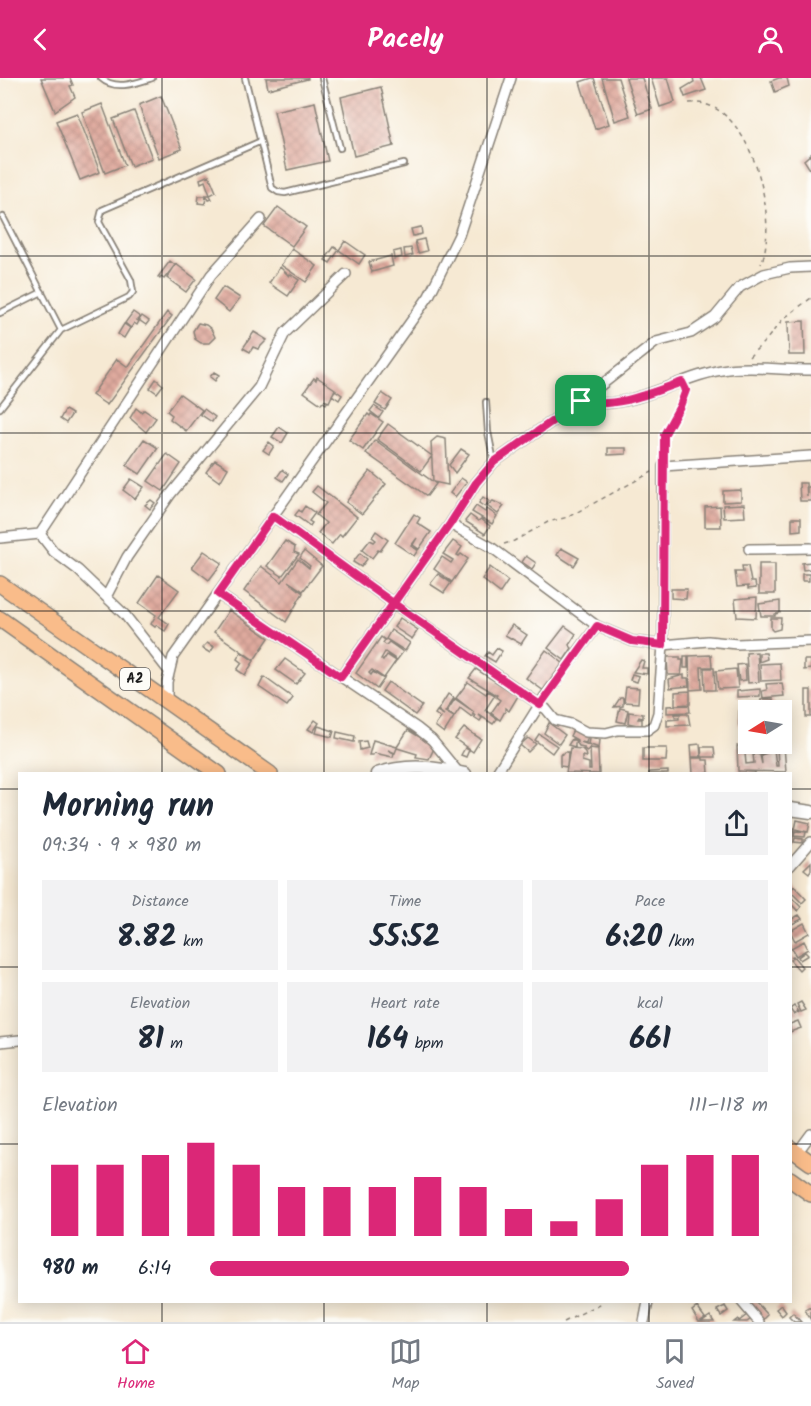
<!DOCTYPE html>
<html lang="en">
<head>
<meta charset="utf-8">
<style>
	:root { --surface:#fff; --page:#f2f2f3; --text:#1f2937; --muted:#747a83; --line:#e0e1e3; --accent:#db2777 }
	body { margin:0; font-family:Kalam,sans-serif; background:var(--page); color:var(--text); height:100vh; display:flex; flex-direction:column; font-size:22px; white-space:nowrap }
	* { box-sizing:border-box; margin:0 }
	p { font-size:20px; color:var(--muted) }
	.icon { flex:none; width:33px; height:33px; fill:none; stroke:currentColor; stroke-width:2; stroke-linecap:round; stroke-linejoin:round }
	.map { position:relative; flex:1; overflow:hidden }
	.details { position:absolute; left:18px; top:694px; width:774px; height:531px; display:flex; flex-direction:column; background:var(--surface); border-radius:0px; box-shadow:0 3px 15px #0003 }
	.details>* { flex:none }
	.needle { width:39px; rotate:259deg }
	.fabs { position:absolute; left:738px; top:622px; display:grid; gap:12px }
	.fabs a { display:grid; place-items:center; width:54px; height:54px; border-radius:0px; background:var(--surface); box-shadow:0 3px 15px #0003; font-size:30px }
	.pin { position:absolute; display:grid; place-items:center; width:51px; height:51px; color:#fff; margin:-26px; border-radius:12px; box-shadow:0 3px 9px #0006 }
	.round { display:grid; place-items:center; flex:none; width:63px; height:63px; border-radius:0px; background:var(--page) }
	.summary { display:flex; align-items:center; justify-content:space-between; height:102px; padding:0 24px }
	h1 { font-size:33px; font-weight:600; line-height:45px }
	.stats { display:grid; grid-template-columns:repeat(3,1fr); gap:9px; height:102px; padding:6px 24px }
	.stats div { display:grid; align-content:center; border-radius:0px; background:var(--page); text-align:center }
	.stats b { font-size:30px; font-weight:600 }
	.stats small { font-size:16px; font-weight:400 }
	.stats p { font-size:16px }
	.chart { height:168px; padding:12px 24px }
	.chart p { display:flex; justify-content:space-between }
	.chart svg { width:100%; height:108px; margin-top:6px; stroke:var(--accent); stroke-width:6 }
	ul { padding:0 24px; list-style:none; font-size:20px }
	li { display:grid; grid-template-columns:96px 72px 1fr; align-items:center; height:45px }
	li i { height:15px; border-radius:8px; background:var(--accent) }
	header { display:flex; justify-content:space-between; align-items:center; height:78px; padding:0 24px; background:var(--accent); color:#fff; font-size:27px; font-weight:600 }
	.tab-bar { display:flex; justify-content:space-around; align-items:center; height:84px; border-top:2px solid var(--line); background:var(--surface); font-size:16px; color:var(--muted) }
	.tab-bar a { display:grid; justify-items:center; gap:3px }
	.tab-bar .active { color:var(--accent) }
	.map>svg:first-child { display:block }
	.building { fill:url(#building-cross-hatch); fill-rule:evenodd }
	.lines { fill:none; stroke-linecap:round; stroke-linejoin:round }
	.service-casing { stroke:#898278; stroke-width:8 }
	.minor-casing { stroke:#898278; stroke-width:12 }
	.tertiary-casing { stroke:#898278; stroke-width:15 }
	.trunk-casing { stroke:#898278; stroke-width:18 }
	.path { stroke:#898278; stroke-width:1.5; stroke-dasharray:4.5 4.5; stroke-linecap:butt }
	.service { stroke:#fff; stroke-width:4.5 }
	.minor { stroke:#fff; stroke-width:9 }
	.tertiary { stroke:#fff; stroke-width:12 }
	.trunk { stroke:#f9bc8a; stroke-width:15 }
	.route-casing { stroke:#fff; stroke-width:12 }
	.route { stroke:#db2777; stroke-width:8 }
	.grid { fill:none; stroke:#1c1c1c; stroke-width:1.5; stroke-opacity:0.55 }
	.labels { text-anchor:middle; dominant-baseline:central; stroke-width:6; stroke-linejoin:round; paint-order:stroke }
	.shield { fill:#fdfcf7; stroke:#605f5e; stroke-width:1.5 }
	.shield-label { font-size:14px; font-weight:bold; fill:#1c1c1c }
</style>
</head>
<body>
<header><svg class="icon" aria-label="back" viewBox="0 0 24 24"><path d="M15 5l-7 7 7 7"/></svg>Pacely<svg class="icon" aria-label="person" viewBox="0 0 24 24"><circle cx="12" cy="8" r="4"/><path d="M4 21q1-7 8-7t8 7"/></svg></header>
<div class="map">
<svg width="811" height="1244" viewBox="0 0 811 1244">
	<defs>
		<pattern id="building-cross-hatch" width="8" height="8" patternUnits="userSpaceOnUse" patternTransform="scale(1.5)"><rect width="8" height="8" fill="#dfaa9e"/><path d="M0 0l8 8M0 8l8-8" fill="none" stroke="#bf9288"/></pattern>
	</defs>
	<rect width="100%" height="100%" fill="#fdfcf7"/>
	<filter id="ink" filterUnits="userSpaceOnUse"><feTurbulence type="fractalNoise" baseFrequency=".0167" numOctaves="2"/><feDisplacementMap in="SourceGraphic" scale="12" xChannelSelector="R" yChannelSelector="G"/><feConvolveMatrix kernelMatrix="1 2 1 2 8 2 1 2 1" color-interpolation-filters="sRGB"/></filter>
	<filter id="wash" filterUnits="userSpaceOnUse"><feTurbulence type="fractalNoise" baseFrequency=".008" numOctaves="4" result="noise"/><feDisplacementMap in="SourceGraphic" scale="24" xChannelSelector="R" yChannelSelector="G"/><feGaussianBlur stdDeviation="1.35" result="paint"/><feColorMatrix in="noise" values="0 0 0 0 0 0 0 0 0 0 0 0 0 0 0 0 0 1.4 0 .05"/><feComposite in="paint" operator="in"/></filter>
	<g filter="url(#wash)">
		<rect width="100%" height="100%" fill="#f6e9d3"/>
		<g id="blocks">
			<path class="building" d="M41,0h29l3,7 -3,1 5,11 -20,14z
				M266,0h42v1l-40,10z
				M592,0h2l15,46 -14,5 -15,-47z
				M602,0h16l12,38 -15,5z
				M626,0h16l10,31 -14,5z
				M651,0h17l7,24 -15,5z
				M693,0h8l5,12 -21,7 -3,-8 12,-7z
				M779,0h8l2,8 -14,6 -4,-11z
				M381,9l13,59 -40,10 -13,-59z
				M161,18l21,53 -23,9 -20,-53z
				M315,24l13,59 -41,9 -13,-59z
				M102,26l23,61 -20,8 -23,-61z
				M134,33l18,47 -21,8 -18,-47z
				M77,35l23,59 -20,8 -24,-59z
				M811,76v17l-7,-11z
				M209,97l7,17 -6,3 2,4 -3,1 -3,-5h4l-5,-14 -4,2 -1,-4z
				M199,118h7l-1,8 -7,-1z
				M278,129l28,20 -14,19 -28,-20z
				M421,149l1,7 -9,2 -2,-7z
				M424,161l3,12 -9,2 -3,-12z
				M345,163l20,14 -6,9 -20,-14z
				M334,169l5,3 -9,13 -5,-3z
				M411,170l2,7 -8,2 -1,-8z
				M292,171l25,17 -11,16 -25,-17z
				M401,172l1,7 -8,2 -1,-7z
				M391,178l2,10 -21,6 -3,-10z
				M170,183l5,4 -11,14 -3,-2 -1,2 -2,-2z
				M176,186l20,15 -10,13 -19,-14z
				M280,189l9,9 1,-2 9,6 -11,16 -19,-13z
				M223,209l17,11 -11,14 -15,-12z
				M133,234l7,5 -3,3 2,1 -2,4 -3,-2 -3,5 -6,-5z
				M167,234l5,4 -65,89 -15,-10 25,-36 11,8z
				M142,238l7,5 -3,4 -7,-5z
				M804,243l1,34h-16l-1,-33z
				M198,245l8,2 5,4 4,8 -6,6h-8l-6,-4 -2,-8z
				M124,246l6,4 -6,10 -6,-4z
				M254,254l13,8 -9,9 -5,-2 -3,5 -7,-4z
				M214,294l5,3 -4,6 -5,-4z
				M317,299l18,12 -6,13 -5,-2 3,2 -1,2 -3,-2 -2,2 -17,-12 10,-14 2,2z
				M156,301l7,6 -6,8 -7,-5z
				M335,312l7,5 -3,5 -7,-5z
				M382,315l10,7 -7,10 -10,-6z
				M180,316l22,16 -16,21 -16,-12 2,-4 -5,-4z
				M374,328l9,6 -4,6 -9,-7z
				M136,330l5,4 3,-2 12,8 -10,14 -16,-14z
				M204,331l11,8 -3,5 -12,-8z
				M65,332l7,4 -6,9 -6,-4z
				M368,336l2,2 1,-2 12,8 -20,28 -14,-10z
				M388,346l44,32 -11,15 -44,-32z
				M279,349l9,6 -6,10 -10,-6z
				M437,359l9,2 2,46 -15,-3 -2,-40z
				M144,361l14,9 -18,26 -14,-9z
				M375,362l61,44 -9,12 -61,-43z
				M269,364l5,4 -5,8 -6,-4z
				M608,370h18v6l-18,1z
				M461,371l8,5 -14,19 -6,-8z
				M167,376l14,10 -18,27 -15,-10z
				M215,382l13,8 -8,14 -14,-10z
				M282,392l6,4 -5,7 -6,-4z
				M370,393l16,13 -24,30 -16,-12z
				M461,400l6,4 -12,15 -5,-4z
				M131,401l13,8 -9,12 -12,-9z
				M799,405h7l1,14v-10h4v14h-11z
				M317,408l40,31 -15,19 -2,-2 -8,10 -14,-11 8,-10 -10,-8 10,-12 -14,-11z
				M741,412v11l-18,1v-11z
				M483,419l6,4 -4,6 -6,-4z
				M151,422l4,3 -5,6 -5,-4z
				M493,423l11,5 -6,8 -11,-8z
				M744,426l1,13 -21,1 -1,-13z
				M305,428l10,7 -6,8 3,2 -2,3 -15,-11 4,-5 2,2z
				M476,428l9,6 2,-3 10,7 -5,8 -20,-12z
				M720,428l1,21h-16v-20z
				M414,436l6,4 -3,5 14,9 -12,17 -6,-4 4,-7 -6,8 7,4 -4,6 -19,-13z
				M470,437l8,6 3,-2 9,7 -5,8 -20,-13z
				M792,440h9v12l-9,1z
				M376,453l12,9 -8,11 -2,-1 -6,8 -10,-8 8,-10 4,2 2,-2 -4,-3z
				M285,463l10,6 -1,5 5,2 -17,22 -15,-10z
				M453,463l9,6 -5,8 2,1 2,-2 7,5 -16,23 -18,-13 8,-12 9,6 2,-3 -10,-6z
				M561,470l18,10 -5,8 -17,-11z
				M204,473l18,12 -13,17 -17,-13z
				M304,473l18,15 -19,25 -15,-10 15,12 -17,29 -42,-31 17,-25 21,16 16,-23 11,9 1,-2 -10,-8z
				M360,475l7,6 -6,8 -8,-5z
				M526,478l10,7 -4,6 -10,-7z
				M811,484v7l-8,1 -1,-7z
				M759,486h16v30h-16z
				M742,488h6l3,16h4l1,6 -8,1v-3l-11,1 -2,-15h8z
				M490,489l18,14 -8,12 -18,-14z
				M438,496l13,9 -7,10 -14,-9z
				M802,496h7v7h-7z
				M158,497l21,15 -20,27 10,7 -4,7 -9,-6 -1,2 -4,-3 5,-9 -17,-12z
				M671,511h16l-1,10 -15,-1z
				M757,519l-1,21 -19,-1 -2,-18z
				M780,523v12l-5,1v2h-14l-2,-12z
				M229,532l40,28 -15,22 -40,-28z
				M400,540l18,12 -6,9 -18,-12z
				M771,540h10l-1,11 -7,2 -2,-2z
				M512,547l15,10 -6,9 -16,-9z
				M565,548l11,8 -7,11 3,3 -8,12 -16,-12z
				M391,552l19,13 -5,8 -19,-12z
				M381,559l4,3 -2,3 3,2 3,-3 14,10 -6,8 -12,-8 -4,7 2,2 4,-6 9,6 -12,17 -12,-8 -3,3 2,2 2,-3 11,7 -7,10 -21,-16z
				M207,565l7,4 -4,6 -8,-5z
				M497,570l5,3 -7,11 -10,-6 3,-4 4,3z
				M546,572l18,14 -20,27 -18,-13z
				M241,574l13,9 -9,14 -8,-5 5,-7 -5,-4z
				M757,574l2,30 -11,1 -2,-30z
				M759,575h7l1,6 -8,3z
				M711,577l1,12h-11l1,22 -12,1 -1,-34z
				M684,578h4v12h-4z
				M667,579h13v3h3l-2,15h-13z
				M285,581l20,14 -9,11 -20,-14z
				M641,582l3,1 -2,7h5v6l-14,-2z
				M804,582h7v9l-7,1z
				M780,585l1,17 -20,1 -1,-17z
				M745,586l1,16 -7,1 -2,-16z
				M704,590h10l1,22h-10z
				M476,591l42,27 -9,15 -4,-3v3l-5,9 -9,-7 9,-13 -4,-3 1,-2 -28,-17z
				M736,591l2,19 -20,1 -2,-18z
				M632,596l7,2 -2,6 -7,-2z
				M684,597v3h4l1,8 -19,2 -1,-9z
				M264,599l29,21 -6,8 -28,-19z
				M388,604l34,24 -7,9 -33,-24z
				M468,604l18,12 2,-3 7,4 -10,15 12,9 -4,5 -14,-9 3,3 -2,3 -6,-4 1,-1 -2,-2 -1,3 -12,-9 -6,9 -7,-6 8,-12 19,13 -18,-14z
				M782,605l2,13 -21,2 -1,-7 5,-1 -1,-6z
				M626,609l13,1 -1,15 -14,-1z
				M760,611v7l-23,1v-6z
				M806,612h5v27h-5z
				M690,613v13l-15,1v-13z
				M448,616l6,4 -9,14 9,5 -10,16 -9,-7 6,-8 -6,-4 2,-3 7,4 -6,-5z
				M620,620h3v8l-9,1z
				M761,621h12v10l-12,2z
				M689,627l1,7 -23,1v-7z
				M620,630l8,2 -3,13 -8,-2z
				M739,633h4l2,5h3v9h-9z
				M629,634l14,2v4l-4,-1 -1,2h4v7l-14,-3z
				M675,636h13l2,11 -23,1v-6l12,-1v-2h-4z
				M315,642l4,3 -6,9 -5,-3z
				M549,645l16,12 -6,9 -15,-11z
				M318,648l16,5 -2,6 -16,-4z
				M464,650l17,11 -8,13 -18,-13z
				M408,652l27,16 -6,13 -13,-2 1,-3 -20,-6 -2,5 -7,-3 6,3 -1,4 -19,-4 -1,2h-4l4,-15 24,7z
				M573,652l27,10 -1,8 -11,-4 1,-5h-2l-1,4 -5,-1 10,4 -4,5 -3,-2v-2l-5,-1 -2,-3h-2v4l-7,-2 4,-6 5,3v-2l-7,-4z
				M337,654l18,4 -1,6 -18,-4z
				M539,656l18,12 -5,7 -17,-13z
				M528,660l8,6 -8,8 -8,-7z
				M366,663l2,7 -8,2 -1,-8z
				M700,666l1,13h-9l-1,-12z
				M760,667l6,1 1,3h7l2,17h2l-1,-19 7,-1 2,26 -48,-1 -1,-25zM761,674v2l6,-1 -6,2 1,9 -2,-9 -3,-1h-4l1,9 -8,1 -1,-11z
				M701,669h13l1,10h-13z
				M465,670l4,2 -3,7 -5,-2z
				M570,670l12,1 3,3 1,5 -4,-1v5l7,2v7h2l-1,-22 8,1 1,25 -33,-1z
				M643,670h24l-1,13h-23z
				M565,674h3l-1,15 -7,-1v-11z
				M692,680h11v2h5l1,13 -16,1z
				M668,693v3h-19v-2z
				M739,693l16,1v2h-17z
				M797,742l13,3 -2,9 -13,-3z
				M790,750h4l-2,16h-2z
				M795,753l11,1 -1,5 -11,-1z
				M795,760l8,1v4l-9,-1z
				M811,784v8l-2,3 -5,-4z
				M794,808l12,13 -4,4 -12,-12z
				M790,818l11,11 -3,4 -8,-8z
				M799,837l3,4 -12,6v-5z
				M804,845l5,10 -14,8 -5,-10z
				M804,863l4,8 -12,7 -5,-8z
				M805,874l3,3 -8,5 -2,-3z
				M793,878l9,11 -3,3 -9,-10z
				M801,924l5,8 -5,2 -4,-8z
				M794,928l5,6 -5,3 -4,-6z
				M798,943l3,7 -11,4v-8z
				M747,1224h9l12,13 -5,5z
				M781,1227l5,7 -4,4 -6,-7z
				M725,1228l3,5 -7,5 -4,-6z
				M697,1229l8,11 -6,4 -7,-11z
				M810,1229l1,2v11l-6,-10z
				M793,1235l8,9h-7l-5,-5z
				M747,1237l4,4 -4,3h-13l4,-3 1,2z
				M710,1238l4,6h-13z"/>
		</g>
	</g>
	<g filter="url(#ink)">
		<use href="#blocks" fill-opacity="0" stroke="#898278" stroke-width="1.5"/>
		<g class="lines">
			<defs>
				<path id="service" d="M101,0c14,13 35,5 51,0
					M245,0l27,110 6,4 7,1 119,-29
					M322,0l18,70
					M3,139l58,113
					M0,235l42,-21
					M486,324l2,30 6,30
					M0,330l61,-78 68,-33 4,-5 -2,-12 -32,-58 3,-12 157,-68"/>
				<path id="minor" d="M581,323c50,12 98,-26 147,-32 28,-3 55,1 83,1
					M273,438l120,87 153,106 9,11 16,4 15,8 20,1 12,-3h29l7,-5 4,-12 5,-68v-179l148,-10
					M450,446l41,23 106,79 35,15 31,4 45,-4 29,3 74,-3
					M40,456l171,-259 50,-56
					M0,460l40,-4 14,18 24,18 47,45 43,55
					M749,471l62,-1
					M218,516l199,134 15,12 27,33
					M106,519l21,-40 43,-62 89,-108 26,-54 61,-59
					M341,599l109,-153 26,-41 18,-21 87,-61 75,-59 35,-9 24,-16 25,-30 24,-13 26,-6 21,-1
					M167,624v-20l6,-25 256,-361 30,-61 52,-157
					M496,696l49,-78 52,-70
					M790,788l21,-24
					M0,964l20,-2
					M797,1075l14,-19
					M742,1224l17,20
					M644,1244l4,-20"/>
				<path id="tertiary" d="M377,696c29,-10 58,-7 88,0
					M790,731l21,3"/>
				<path id="trunk" d="M0,506l270,190
					M0,541l219,155
					M790,1070l21,15
					M790,1101l21,15"/>
			</defs>
			<use href="#service" class="service-casing"/>
			<use href="#minor" class="minor-casing"/>
			<use href="#tertiary" class="tertiary-casing"/>
			<use href="#trunk" class="trunk-casing"/>
			<path class="path" d="M689,25c62,-7 91,117 72,161
				M749,279l17,-17 17,-21 28,-21
				M663,377l1,-20 16,-28 4,-14
				M504,466l10,-3 34,-19 20,-5 84,-45
				M564,1244l40,-20"/>
			<use href="#service" class="service"/>
			<use href="#minor" class="minor"/>
			<use href="#tertiary" class="tertiary"/>
			<use href="#trunk" class="trunk"/>
		</g>
	</g>
	<g class="lines" filter="url(#ink)">
		<defs>
			<path id="route" d="M581,323l-87,61 -18,21 -26,41 -109,153 -123,-83 55,-78 120,87 147,102 57,-79 35,15 31,4 1,-210 16,-29 6,-16 -4,-8c-31,11 -67,27 -101,19"/>
		</defs>
		<use href="#route" class="route-casing"/>
		<use href="#route" class="route"/>
	</g>
	<path class="grid" d="M162,0v696M324,0v696M487,0v696M649,0v696M0,178h811M0,355h811M0,533h811M0,711h20M790,711h21M0,889h20M790,889h21M0,1066h20M790,1066h21M162,1224v20M324,1224v20M487,1224v20M649,1224v20"/>
	<g class="labels">
		<rect class="shield" x="120" y="590" width="30" height="22" rx="4.5"/>
		<g class="shield-label">
			<text x="135" y="601">A2</text>
		</g>
	</g>
</svg>
<div class="fabs">
<a><svg class="needle" viewBox="-14 -14 28 28"><path d="M0-13l5 13h-10z" fill="#e53935"/><path d="M0 13l5-13h-10z" fill="#747a83"/></svg></a>
</div>
<div class="pin" style="left:581px;top:323px;background:#1e9e55"><svg class="icon" aria-label="arrive" viewBox="0 0 24 24"><path d="M6 21V4h12l-3 4 3 4H6"/></svg></div>
<section class="details">
<div class="summary"><div><h1>Morning run</h1><p>09:34 · 9 × 980 m</p></div><a class="round"><svg class="icon" aria-label="share" viewBox="0 0 24 24"><path d="M12 15V3M7 8l5-5 5 5M5 13v7h14v-7"/></svg></a></div>
<div class="stats">
<div><p>Distance</p><b>8.82<small> km</small></b></div>
<div><p>Time</p><b>55:52</b></div>
<div><p>Pace</p><b>6:20<small> /km</small></b></div>
</div>
<div class="stats">
<div><p>Elevation</p><b>81<small> m</small></b></div>
<div><p>Heart rate</p><b>164<small> bpm</small></b></div>
<div><p>kcal</p><b>661</b></div>
</div>
<div class="chart"><p><span>Elevation</span>111–118 m</p>
<svg viewBox="0 0 160 44" preserveAspectRatio="none"><path d="M5 44V15M15 44V15M25 44V11M35 44V6M45 44V15M55 44V24M65 44V24M75 44V24M85 44V20M95 44V24M105 44V33M115 44V38M125 44V29M135 44V15M145 44V11M155 44V11"/></svg>
</div>
<ul>
<li><b>980 m</b>6:14<i style="width:75%"></i></li>
</ul>
</section>
</div>
<nav class="tab-bar">
<a class="active"><svg class="icon" aria-label="home" viewBox="0 0 24 24"><path d="M3 11l9-7 9 7M6 9v11h12V9"/></svg>Home</a>
<a><svg class="icon" aria-label="map" viewBox="0 0 24 24"><path d="M3 6l6-2 6 2 6-2v14l-6 2-6-2-6 2zM9 4v14M15 6v14"/></svg>Map</a>
<a><svg class="icon" aria-label="saved" viewBox="0 0 24 24"><path d="M7 4h10v16l-5-4-5 4z"/></svg>Saved</a>
</nav>
</body>
</html>
